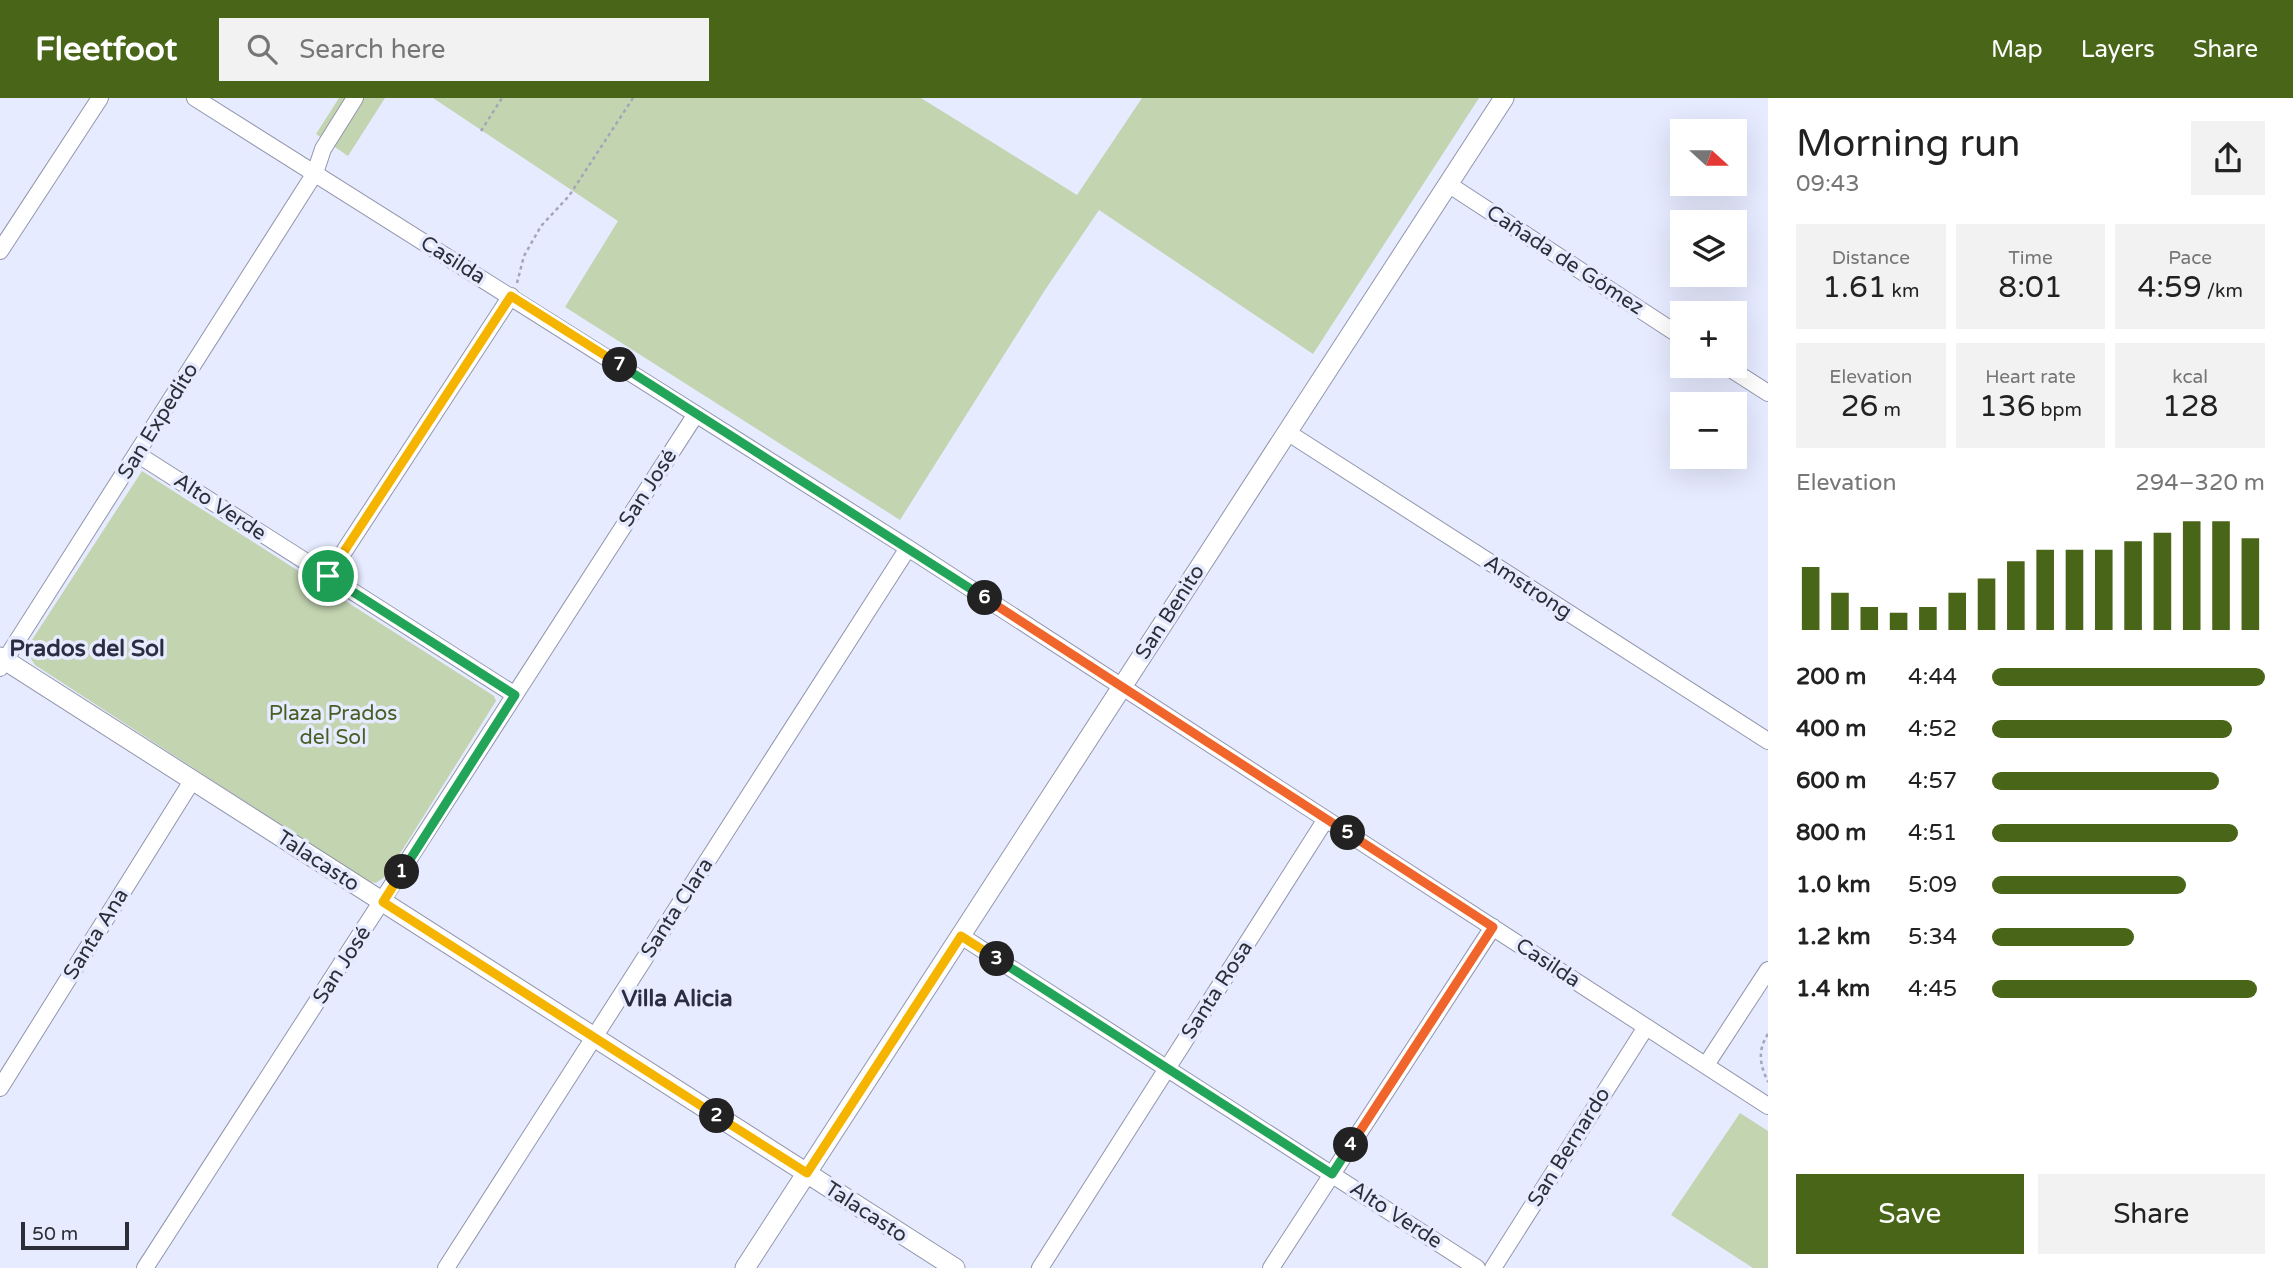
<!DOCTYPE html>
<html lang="en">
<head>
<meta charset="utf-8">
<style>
	:root { --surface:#fff; --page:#f2f2f2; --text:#222; --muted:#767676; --accent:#486518 }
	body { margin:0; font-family:"Varela Round",sans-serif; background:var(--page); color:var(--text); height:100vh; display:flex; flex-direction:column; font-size:26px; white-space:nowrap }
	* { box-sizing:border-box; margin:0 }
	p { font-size:23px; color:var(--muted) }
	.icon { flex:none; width:38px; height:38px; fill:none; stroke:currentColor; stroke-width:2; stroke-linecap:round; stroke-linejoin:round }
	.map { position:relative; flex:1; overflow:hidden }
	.panel { display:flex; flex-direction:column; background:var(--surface); width:525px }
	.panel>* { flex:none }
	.needle { width:46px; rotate:111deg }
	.controls { position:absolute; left:1670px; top:21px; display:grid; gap:14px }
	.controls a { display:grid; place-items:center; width:77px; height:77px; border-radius:0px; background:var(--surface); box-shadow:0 7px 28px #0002; font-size:35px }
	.scale { position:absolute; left:21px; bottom:18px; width:108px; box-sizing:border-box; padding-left:7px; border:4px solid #2d2f38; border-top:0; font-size:19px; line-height:24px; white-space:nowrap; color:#2d2f38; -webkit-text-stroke:5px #e7ebff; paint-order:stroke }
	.pin { position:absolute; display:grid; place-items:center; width:60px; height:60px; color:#fff; margin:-30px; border:4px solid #fff; border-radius:50%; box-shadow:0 2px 7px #0007 }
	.km { position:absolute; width:35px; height:35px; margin:-18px; border-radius:50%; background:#222; color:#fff; font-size:19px; line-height:35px; text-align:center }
	.round { display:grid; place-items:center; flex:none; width:74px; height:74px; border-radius:0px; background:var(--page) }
	.head { display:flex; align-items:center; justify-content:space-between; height:119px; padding:0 28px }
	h1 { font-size:38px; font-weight:600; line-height:52px }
	.stats { display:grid; grid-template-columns:repeat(3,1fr); gap:10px; height:119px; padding:7px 28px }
	.stats div { display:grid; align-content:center; border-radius:0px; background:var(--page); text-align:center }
	.stats b { font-size:30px; font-weight:600 }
	.stats small { font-size:19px; font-weight:400 }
	.stats p { font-size:19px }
	.chart { height:196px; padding:14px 28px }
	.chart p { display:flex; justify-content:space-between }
	.chart svg { width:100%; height:126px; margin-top:7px; stroke:var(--accent); stroke-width:6 }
	.primary-button { display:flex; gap:14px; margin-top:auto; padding:14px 28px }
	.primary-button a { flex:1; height:80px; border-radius:0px; background:var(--accent); color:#fff; font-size:28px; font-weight:600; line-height:80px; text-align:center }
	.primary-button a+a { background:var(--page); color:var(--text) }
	ul { padding:0 28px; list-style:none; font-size:23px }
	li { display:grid; grid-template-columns:112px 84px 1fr; align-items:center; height:52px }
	li i { height:18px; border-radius:9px; background:var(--accent) }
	header { display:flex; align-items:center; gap:42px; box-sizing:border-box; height:98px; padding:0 35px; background:var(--accent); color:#fff }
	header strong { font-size:33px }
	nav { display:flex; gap:38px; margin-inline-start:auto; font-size:24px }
	.search { width:490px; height:63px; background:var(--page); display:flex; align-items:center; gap:18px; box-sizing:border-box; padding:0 24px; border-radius:0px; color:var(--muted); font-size:26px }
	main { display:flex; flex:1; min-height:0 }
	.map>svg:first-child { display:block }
	.green { fill:#c3d4b1 }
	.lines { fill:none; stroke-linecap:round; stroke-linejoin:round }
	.minor-casing { stroke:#9296ad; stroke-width:18 }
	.tertiary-casing { stroke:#9296ad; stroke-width:21 }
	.path { stroke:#a3a6b6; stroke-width:2.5; stroke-dasharray:3.5 3.5; stroke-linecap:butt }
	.minor { stroke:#fff; stroke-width:16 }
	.tertiary { stroke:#fff; stroke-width:19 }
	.split-1-casing { stroke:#fff; stroke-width:14 }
	.split-2-casing { stroke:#fff; stroke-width:14 }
	.split-3-casing { stroke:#fff; stroke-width:14 }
	.split-4-casing { stroke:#fff; stroke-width:14 }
	.split-5-casing { stroke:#fff; stroke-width:14 }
	.split-6-casing { stroke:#fff; stroke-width:14 }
	.split-7-casing { stroke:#fff; stroke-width:14 }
	.split-8-casing { stroke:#fff; stroke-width:14 }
	.split-1 { stroke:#22a559; stroke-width:9 }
	.split-2 { stroke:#f5b400; stroke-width:9 }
	.split-3 { stroke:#f5b400; stroke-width:9 }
	.split-4 { stroke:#22a559; stroke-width:9 }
	.split-5 { stroke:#f0652b; stroke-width:9 }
	.split-6 { stroke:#f0652b; stroke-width:9 }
	.split-7 { stroke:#22a559; stroke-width:9 }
	.split-8 { stroke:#f5b400; stroke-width:9 }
	.labels { text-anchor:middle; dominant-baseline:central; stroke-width:7; stroke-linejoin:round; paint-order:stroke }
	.street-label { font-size:21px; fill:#2d2f38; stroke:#e7ebff }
	.park-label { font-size:21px; fill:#475f23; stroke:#e7ebff }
	.neighbourhood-label { font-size:23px; font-weight:bold; fill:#2b2e41; stroke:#e7ebff }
</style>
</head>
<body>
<header>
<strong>Fleetfoot</strong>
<div class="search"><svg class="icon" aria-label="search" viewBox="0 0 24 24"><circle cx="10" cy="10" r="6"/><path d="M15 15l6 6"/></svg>Search here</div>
<nav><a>Map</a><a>Layers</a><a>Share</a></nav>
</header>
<main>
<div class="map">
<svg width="1768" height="1170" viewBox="0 0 1768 1170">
	<rect width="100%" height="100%" fill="#e7ebff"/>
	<path class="green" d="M339,0h46l-37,58 -32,-22z
		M433,0h488l156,97 65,-97h337l-166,256 -214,-144 -54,80 -145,230 -335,-213 53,-86z
		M142,373l352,225 2,5 -110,175 -10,7 -9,-2 -332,-216 -6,-9 -1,-10z
		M1740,1015l28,18v137h-15l-82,-53z"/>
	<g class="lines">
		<defs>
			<path id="minor" d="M195,0l713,450 860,558
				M1448,86l234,153
				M0,153l100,-153
				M1726,268l42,27
				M1287,334l481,309
				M137,356l378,241
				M328,478l183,-280
				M0,570l315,-495 8,-24 32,-51
				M961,838l516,332
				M1706,967l62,-95
				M0,990l192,-307
				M145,1170l551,-854
				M446,1170l462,-720
				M1040,1170l286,-449
				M1271,1170l222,-341
				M1493,1170l153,-241"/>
			<path id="tertiary" d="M0,559l955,611
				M745,1170l759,-1170"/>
		</defs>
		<use href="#minor" class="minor-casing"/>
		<use href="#tertiary" class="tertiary-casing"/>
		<path class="path" d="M481,33l21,-33
			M517,185l7,-27 17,-30 28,-30 64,-98
			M1768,936c-11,17 -8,31 0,48"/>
		<use href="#minor" class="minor"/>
		<use href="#tertiary" class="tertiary"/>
	</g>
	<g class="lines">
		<defs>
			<path id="split-1" d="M328,478l187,119 -113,177"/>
			<path id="split-2" d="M402,774l-19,30 334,214"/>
			<path id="split-3" d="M717,1018l90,57 154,-237 36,23"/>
			<path id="split-4" d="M997,861l335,215 19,-29"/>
			<path id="split-5" d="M1348,735l145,94 -142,218"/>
			<path id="split-6" d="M985,500l363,235"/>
			<path id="split-7" d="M620,267l365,233"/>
			<path id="split-8" d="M328,478l183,-280 109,69"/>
		</defs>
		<use href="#split-1" class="split-1-casing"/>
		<use href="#split-2" class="split-2-casing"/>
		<use href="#split-3" class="split-3-casing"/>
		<use href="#split-4" class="split-4-casing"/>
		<use href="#split-5" class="split-5-casing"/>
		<use href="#split-6" class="split-6-casing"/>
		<use href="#split-7" class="split-7-casing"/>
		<use href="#split-8" class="split-8-casing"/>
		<use href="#split-1" class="split-1"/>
		<use href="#split-2" class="split-2"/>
		<use href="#split-3" class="split-3"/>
		<use href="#split-4" class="split-4"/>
		<use href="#split-5" class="split-5"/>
		<use href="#split-6" class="split-6"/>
		<use href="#split-7" class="split-7"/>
		<use href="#split-8" class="split-8"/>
	</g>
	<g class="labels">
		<g class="street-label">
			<text transform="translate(453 162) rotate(32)">Casilda</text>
			<text transform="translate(1565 162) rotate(33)">Cañada de Gómez</text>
			<text transform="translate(158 323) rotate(-58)">San Expedito</text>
			<text transform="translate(648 390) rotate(-57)">San José</text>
			<text transform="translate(220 409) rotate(33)">Alto Verde</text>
			<text transform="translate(1528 489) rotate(33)">Amstrong</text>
			<text transform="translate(1170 514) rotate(-57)">San Benito</text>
			<text transform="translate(318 763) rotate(33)">Talacasto</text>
			<text transform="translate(677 810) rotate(-57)">Santa Clara</text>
			<text transform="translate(96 836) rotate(-58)">Santa Ana</text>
			<text transform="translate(1548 865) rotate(33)">Casilda</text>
			<text transform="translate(342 867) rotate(-57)">San José</text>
			<text transform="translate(1217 892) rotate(-57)">Santa Rosa</text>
			<text transform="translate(1569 1049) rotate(-58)">San Bernardo</text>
			<text transform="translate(866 1114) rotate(33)">Talacasto</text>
			<text transform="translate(1396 1117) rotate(33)">Alto Verde</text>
		</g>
		<g class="park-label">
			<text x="333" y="615">Plaza Prados<tspan x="333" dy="24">del Sol</tspan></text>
		</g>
		<g class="neighbourhood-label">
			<text x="87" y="551">Prados del Sol</text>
			<text x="677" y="901">Villa Alicia</text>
		</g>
	</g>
</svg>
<div class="controls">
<a><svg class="needle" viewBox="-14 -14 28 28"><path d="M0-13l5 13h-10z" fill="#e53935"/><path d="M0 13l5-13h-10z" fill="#767676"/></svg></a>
<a><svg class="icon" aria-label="layers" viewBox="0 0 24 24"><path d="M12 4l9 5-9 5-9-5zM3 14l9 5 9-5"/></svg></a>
<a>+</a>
<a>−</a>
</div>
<div class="scale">50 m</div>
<div class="pin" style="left:328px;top:478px;background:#1e9e55"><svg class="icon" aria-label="arrive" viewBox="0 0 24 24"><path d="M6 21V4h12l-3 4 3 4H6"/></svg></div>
<b class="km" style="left:402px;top:774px">1</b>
<b class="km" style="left:717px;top:1018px">2</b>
<b class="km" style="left:997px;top:861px">3</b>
<b class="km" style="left:1351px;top:1047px">4</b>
<b class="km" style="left:1348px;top:735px">5</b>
<b class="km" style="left:985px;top:500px">6</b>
<b class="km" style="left:620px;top:267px">7</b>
</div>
<section class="panel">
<div class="head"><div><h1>Morning run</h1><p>09:43</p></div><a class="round"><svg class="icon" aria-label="share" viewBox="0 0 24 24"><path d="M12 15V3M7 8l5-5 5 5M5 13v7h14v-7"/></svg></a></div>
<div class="stats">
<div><p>Distance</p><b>1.61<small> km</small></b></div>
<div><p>Time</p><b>8:01</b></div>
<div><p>Pace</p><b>4:59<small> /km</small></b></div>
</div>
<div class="stats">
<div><p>Elevation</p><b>26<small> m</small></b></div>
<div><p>Heart rate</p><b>136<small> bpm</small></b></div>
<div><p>kcal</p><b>128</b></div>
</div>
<div class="chart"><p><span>Elevation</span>294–320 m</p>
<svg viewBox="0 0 160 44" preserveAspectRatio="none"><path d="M5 44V22M15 44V31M25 44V36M35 44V38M45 44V36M55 44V31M65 44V26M75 44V20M85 44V16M95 44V16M105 44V16M115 44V13M125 44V10M135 44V6M145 44V6M155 44V12"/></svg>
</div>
<ul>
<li><b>200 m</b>4:44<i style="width:100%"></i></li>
<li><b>400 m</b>4:52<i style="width:88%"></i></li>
<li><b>600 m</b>4:57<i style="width:83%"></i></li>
<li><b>800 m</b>4:51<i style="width:90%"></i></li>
<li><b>1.0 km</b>5:09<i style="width:71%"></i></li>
<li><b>1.2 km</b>5:34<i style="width:52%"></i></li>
<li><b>1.4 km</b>4:45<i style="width:97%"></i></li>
</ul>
<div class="primary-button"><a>Save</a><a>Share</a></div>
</section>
</main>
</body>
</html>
